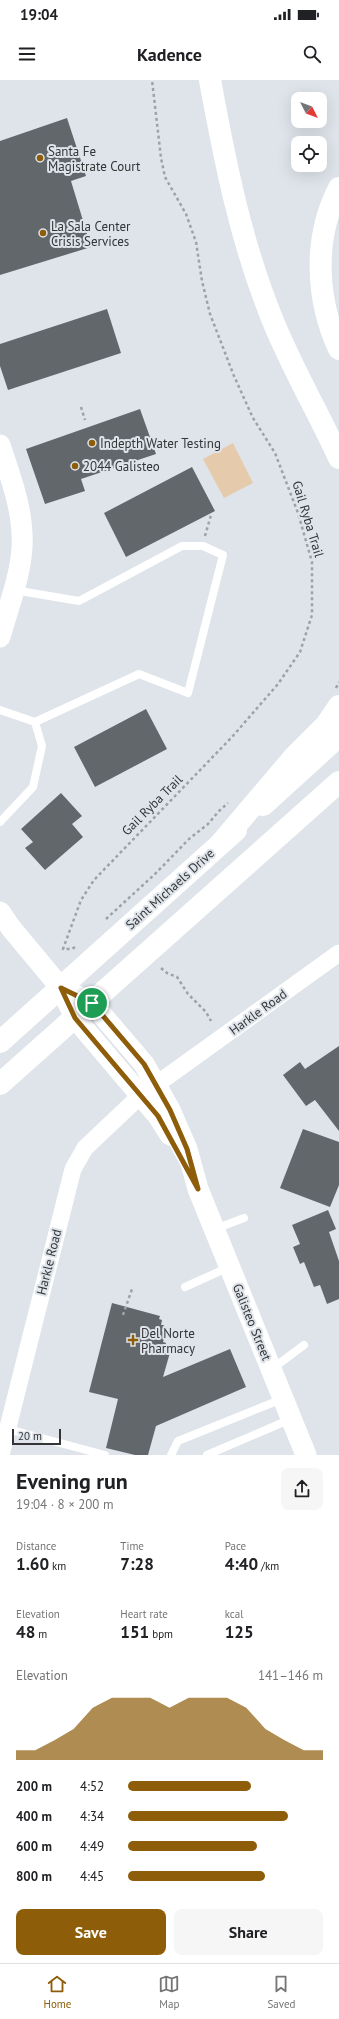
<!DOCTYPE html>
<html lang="en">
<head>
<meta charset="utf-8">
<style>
	:root { --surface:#fff; --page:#f6f6f6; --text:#202124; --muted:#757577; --line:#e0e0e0; --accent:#8e5d09 }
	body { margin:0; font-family:"PT Sans",sans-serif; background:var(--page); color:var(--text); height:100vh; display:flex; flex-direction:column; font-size:15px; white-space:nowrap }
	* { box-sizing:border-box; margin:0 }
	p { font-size:13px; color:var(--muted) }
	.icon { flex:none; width:22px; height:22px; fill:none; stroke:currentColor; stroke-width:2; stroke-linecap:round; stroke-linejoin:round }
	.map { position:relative; height:1375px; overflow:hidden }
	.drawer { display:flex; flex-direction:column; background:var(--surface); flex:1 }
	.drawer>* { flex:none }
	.needle { width:26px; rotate:132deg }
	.fabs { position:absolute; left:291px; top:12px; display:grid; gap:8px }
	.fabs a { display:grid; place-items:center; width:36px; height:36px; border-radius:8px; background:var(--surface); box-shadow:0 4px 16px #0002; font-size:20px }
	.scale { position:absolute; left:12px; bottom:10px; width:49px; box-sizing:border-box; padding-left:4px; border:2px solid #333537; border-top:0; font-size:11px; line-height:14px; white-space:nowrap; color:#333537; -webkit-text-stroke:3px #dee4ea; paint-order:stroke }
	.pin { position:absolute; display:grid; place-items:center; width:34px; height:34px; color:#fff; margin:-17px; border:2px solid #fff; border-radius:50%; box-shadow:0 1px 4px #0007 }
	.round { display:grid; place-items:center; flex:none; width:42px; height:42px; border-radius:8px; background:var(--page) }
	.summary { display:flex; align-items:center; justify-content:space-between; height:68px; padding:0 16px }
	h1 { font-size:22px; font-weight:700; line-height:30px }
	.figures { display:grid; grid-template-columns:repeat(3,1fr); gap:6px; height:68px; padding:4px 16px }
	.figures div { display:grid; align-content:center }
	.figures b { font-size:17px; font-weight:700 }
	.figures small { font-size:11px; font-weight:400 }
	.figures p { font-size:11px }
	.chart { height:112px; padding:8px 16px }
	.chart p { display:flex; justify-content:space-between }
	.chart svg { width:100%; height:72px; margin-top:4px; fill:var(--accent); opacity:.7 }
	.cta { display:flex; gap:8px; margin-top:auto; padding:8px 16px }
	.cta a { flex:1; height:46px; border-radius:8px; background:var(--accent); color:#fff; font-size:16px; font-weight:700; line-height:46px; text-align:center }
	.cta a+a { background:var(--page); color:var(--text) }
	ul { padding:0 16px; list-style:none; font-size:13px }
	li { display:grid; grid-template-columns:64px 48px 1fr; align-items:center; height:30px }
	li i { height:10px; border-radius:5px; background:var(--accent) }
	.status { display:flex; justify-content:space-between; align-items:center; height:28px; padding:0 20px; background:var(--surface); direction:ltr }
	.status svg { height:11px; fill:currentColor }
	header { display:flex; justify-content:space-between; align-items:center; height:52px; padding:0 16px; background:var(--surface); font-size:18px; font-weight:700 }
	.menu { display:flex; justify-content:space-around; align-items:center; height:56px; border-top:1px solid var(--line); background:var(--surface); font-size:11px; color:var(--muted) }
	.menu a { display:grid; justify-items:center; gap:2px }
	.menu .current { color:var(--accent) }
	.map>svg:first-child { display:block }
	.green { fill:#e5cbac }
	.building { fill:#62676c }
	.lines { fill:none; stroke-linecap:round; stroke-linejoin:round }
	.path { stroke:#9da2a6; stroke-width:2.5; stroke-dasharray:3 3; stroke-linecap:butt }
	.service { stroke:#fff; stroke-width:8 }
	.minor { stroke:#fff; stroke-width:17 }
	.tertiary { stroke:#fff; stroke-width:21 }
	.primary { stroke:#fff; stroke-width:22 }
	.trunk { stroke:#fff; stroke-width:22 }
	.route-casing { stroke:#fff; stroke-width:8 }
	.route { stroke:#8e5d09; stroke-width:5 }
	.poi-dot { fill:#8e5d09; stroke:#dee4ea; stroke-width:1.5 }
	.labels { text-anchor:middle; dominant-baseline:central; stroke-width:4; stroke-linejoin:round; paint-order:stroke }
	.poi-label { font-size:13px; fill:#333537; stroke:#dee4ea; text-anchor:start }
	.street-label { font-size:13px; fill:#333537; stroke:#dee4ea }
</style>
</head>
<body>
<div class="status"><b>19:04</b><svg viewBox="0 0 49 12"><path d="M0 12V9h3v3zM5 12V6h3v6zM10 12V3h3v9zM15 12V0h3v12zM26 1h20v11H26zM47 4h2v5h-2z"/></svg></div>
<header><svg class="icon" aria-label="menu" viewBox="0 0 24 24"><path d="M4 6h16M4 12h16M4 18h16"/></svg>Kadence<svg class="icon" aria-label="search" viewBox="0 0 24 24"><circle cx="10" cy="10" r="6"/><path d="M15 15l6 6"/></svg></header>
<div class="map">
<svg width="339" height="1375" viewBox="0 0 339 1375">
	<rect width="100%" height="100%" fill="#dee4ea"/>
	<path class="green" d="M233,363l20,40 -29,15 -21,-39z"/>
	<path class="building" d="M67,38l19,58 -15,5 20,66 -91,28v-134z
		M107,229l14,44 -113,37 -8,-24v-22z
		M140,329l16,45 -75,25 4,12 -40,13 -19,-55z
		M192,387l23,44 -89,46 -22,-44z
		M146,629l21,40 -72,38 -21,-40z
		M61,713l21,23 -10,8 11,13 -38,33 -20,-22 8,-6 -12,-13z
		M339,966v85l-24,-31 -9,6 -23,-31 17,-13 5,7z
		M303,1049l36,13v43l-9,22 -50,-19z
		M328,1130l8,19 -7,3 10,29v38l-12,5 -7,-19 -6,2 -10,-25 -4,2 -7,-17 7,-3 -8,-19z
		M112,1223l48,13 -1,3 3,1 -1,5h3l-2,6 4,1 -3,10 3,1 -1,4 6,2 -8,28 67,-28 16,38 -90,39 -8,29h-13l-29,-7 12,-49 -29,-7z"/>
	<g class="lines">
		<path class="path" d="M81,327l4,13
			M205,456l6,-21
			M336,608l3,-6
			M106,839l49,-45 34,-35 19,-15 11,-13 9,-8
			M75,867l-3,2h-9l18,-49 13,-20 138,-143 46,-53 22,-32 12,-37v-53l-14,-49 -23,-60 -22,-35 -19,-42 -24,-62 -8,-33 -6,-39 -10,-28 -21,-37 -4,-19 -9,-78
			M161,888l6,5 10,4 11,17 18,18 5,9
			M123,1235l9,-26"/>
		<path class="service" d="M0,630l35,12 104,-48 49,19 35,-138 -20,-9h-21l-103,55 -65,-11
			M0,742l33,-35 9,-41 -7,-24
			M215,1149l29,-11
			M185,1207l44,-20
			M272,1289l32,-24
			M8,1349l97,26
			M171,1375l7,-14 104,-42
			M207,1375l84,-36"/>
		<path class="minor" d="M157,1004l182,-131
			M1,1375l72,-286 12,-21 56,-53"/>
		<path class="tertiary" d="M0,365c11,33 24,67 22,103 -2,30 -14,60 -22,89
			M0,832l11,16 50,60 14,30 83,98 12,19
			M61,908l31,15 52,61 26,46 17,39 11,40 108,266"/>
		<path class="primary" d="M263,725l76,-69
			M0,962l236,-212
			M0,1004l339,-302"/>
		<path class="trunk" d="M210,0c15,82 31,163 63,241 19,47 45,91 66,137
			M339,108c-26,50 -23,111 0,161
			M221,763l73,-86 32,-32 13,-19"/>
	</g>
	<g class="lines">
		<defs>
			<path id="route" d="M61,908l31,15 52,61 26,46 17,39 11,40 -40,-73 -83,-98z"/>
		</defs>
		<use href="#route" class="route-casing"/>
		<use href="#route" class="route"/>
	</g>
	<g class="poi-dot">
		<circle cx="40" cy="78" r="4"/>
		<circle cx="43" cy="153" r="4"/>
		<circle cx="92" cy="363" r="4"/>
		<circle cx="75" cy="386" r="4"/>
		<path d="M131 1254h4v4h4v4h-4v4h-4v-4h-4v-4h4z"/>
	</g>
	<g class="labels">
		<g class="poi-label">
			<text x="48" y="71">Santa Fe<tspan x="48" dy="15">Magistrate Court</tspan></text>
			<text x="51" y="146">La Sala Center<tspan x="51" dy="15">Crisis Services</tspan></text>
			<text x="100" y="363">Indepth Water Testing</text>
			<text x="83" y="386">2044 Galisteo</text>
			<text x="141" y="1253">Del Norte<tspan x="141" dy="15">Pharmacy</tspan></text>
		</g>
		<g class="street-label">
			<text transform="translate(308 439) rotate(73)">Gail Ryba Trail</text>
			<text transform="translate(152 725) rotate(-45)">Gail Ryba Trail</text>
			<text transform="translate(170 809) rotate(-42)">Saint Michaels Drive</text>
			<text transform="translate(258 932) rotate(-36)">Harkle Road</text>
			<text transform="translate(49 1182) rotate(-76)">Harkle Road</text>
			<text transform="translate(252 1242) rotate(68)">Galisteo Street</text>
		</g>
	</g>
</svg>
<div class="fabs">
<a><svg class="needle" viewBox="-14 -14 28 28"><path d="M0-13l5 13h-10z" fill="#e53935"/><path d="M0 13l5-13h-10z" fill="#757577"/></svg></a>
<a><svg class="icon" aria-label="locate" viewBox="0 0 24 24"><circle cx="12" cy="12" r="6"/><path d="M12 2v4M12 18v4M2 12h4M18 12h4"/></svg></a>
</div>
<div class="scale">20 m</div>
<div class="pin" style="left:92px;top:923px;background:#1e9e55"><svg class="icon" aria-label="arrive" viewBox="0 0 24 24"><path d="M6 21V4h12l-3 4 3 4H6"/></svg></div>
</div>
<section class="drawer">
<div class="summary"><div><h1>Evening run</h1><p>19:04 · 8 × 200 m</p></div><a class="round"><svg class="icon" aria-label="share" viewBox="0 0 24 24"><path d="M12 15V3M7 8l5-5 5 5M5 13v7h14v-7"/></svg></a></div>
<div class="figures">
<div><p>Distance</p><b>1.60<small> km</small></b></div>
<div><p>Time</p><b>7:28</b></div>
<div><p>Pace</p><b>4:40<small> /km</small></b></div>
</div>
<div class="figures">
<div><p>Elevation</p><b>48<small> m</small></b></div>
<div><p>Heart rate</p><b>151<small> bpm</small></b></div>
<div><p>kcal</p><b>125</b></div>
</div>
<div class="chart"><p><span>Elevation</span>141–146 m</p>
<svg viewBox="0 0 160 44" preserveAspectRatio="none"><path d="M0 44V38L10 38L20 32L30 25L40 12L50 6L60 6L70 6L80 12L90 6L100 6L110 6L120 12L130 25L140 32L150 38L160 38V44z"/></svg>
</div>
<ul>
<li><b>200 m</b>4:52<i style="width:63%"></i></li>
<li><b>400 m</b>4:34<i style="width:82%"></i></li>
<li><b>600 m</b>4:49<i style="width:66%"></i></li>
<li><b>800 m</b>4:45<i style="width:70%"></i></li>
</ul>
<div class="cta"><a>Save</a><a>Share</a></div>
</section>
<nav class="menu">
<a class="current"><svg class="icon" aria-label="home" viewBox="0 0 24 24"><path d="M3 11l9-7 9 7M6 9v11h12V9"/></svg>Home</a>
<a><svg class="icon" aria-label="map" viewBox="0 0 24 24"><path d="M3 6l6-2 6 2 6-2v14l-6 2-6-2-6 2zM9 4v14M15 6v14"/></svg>Map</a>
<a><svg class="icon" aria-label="saved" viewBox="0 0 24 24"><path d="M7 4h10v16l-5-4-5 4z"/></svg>Saved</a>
</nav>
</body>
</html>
